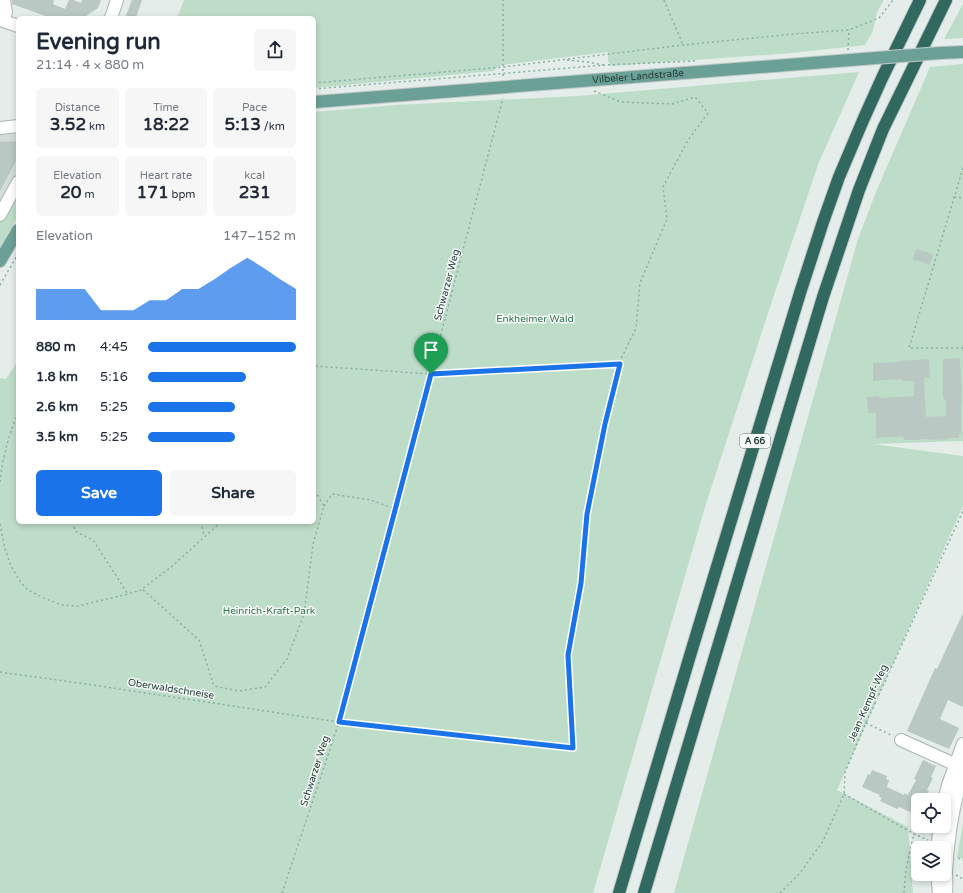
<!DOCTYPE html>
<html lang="en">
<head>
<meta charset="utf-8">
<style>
	:root { --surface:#fff; --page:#f6f6f7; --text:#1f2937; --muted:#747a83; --accent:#1a73e8 }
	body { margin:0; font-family:"Varela Round",sans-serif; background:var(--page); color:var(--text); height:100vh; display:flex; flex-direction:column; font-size:15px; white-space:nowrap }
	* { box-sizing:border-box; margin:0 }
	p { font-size:13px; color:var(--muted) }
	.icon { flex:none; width:22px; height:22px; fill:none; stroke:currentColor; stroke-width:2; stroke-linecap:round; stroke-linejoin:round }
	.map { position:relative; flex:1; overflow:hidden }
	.details { position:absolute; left:16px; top:16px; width:300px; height:508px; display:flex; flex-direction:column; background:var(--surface); border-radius:6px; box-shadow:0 2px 6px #0003 }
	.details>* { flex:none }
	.controls { position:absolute; left:911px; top:793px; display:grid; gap:8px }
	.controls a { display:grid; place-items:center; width:40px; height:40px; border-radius:6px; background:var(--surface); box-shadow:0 2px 6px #0003; font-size:20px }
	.pin { position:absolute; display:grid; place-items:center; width:34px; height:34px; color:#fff; margin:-41px -17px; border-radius:50% 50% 50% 0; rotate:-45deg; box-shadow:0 0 4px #0007 }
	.pin .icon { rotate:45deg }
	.round { display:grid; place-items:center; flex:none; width:42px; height:42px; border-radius:6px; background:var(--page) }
	.summary { display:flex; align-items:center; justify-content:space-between; height:68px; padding:0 20px }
	h1 { font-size:22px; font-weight:700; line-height:30px }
	.figures { display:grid; grid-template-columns:repeat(3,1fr); gap:6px; height:68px; padding:4px 20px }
	.figures div { display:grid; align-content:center; border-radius:6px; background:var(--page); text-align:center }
	.figures b { font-size:17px; font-weight:700 }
	.figures small { font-size:11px; font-weight:400 }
	.figures p { font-size:11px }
	.chart { height:112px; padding:8px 20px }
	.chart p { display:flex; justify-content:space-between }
	.chart svg { width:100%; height:72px; margin-top:4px; fill:var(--accent); opacity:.7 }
	.action { display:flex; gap:8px; margin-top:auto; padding:8px 20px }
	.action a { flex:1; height:46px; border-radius:6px; background:var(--accent); color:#fff; font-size:16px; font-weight:700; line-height:46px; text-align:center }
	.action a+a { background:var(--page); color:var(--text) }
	ul { padding:0 20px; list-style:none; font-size:13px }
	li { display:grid; grid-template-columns:64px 48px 1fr; align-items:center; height:30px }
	li i { height:10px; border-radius:5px; background:var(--accent) }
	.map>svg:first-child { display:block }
	.built { fill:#d2ddd9 }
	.green { fill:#beddc8 }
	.building { fill:#b9c8c3 }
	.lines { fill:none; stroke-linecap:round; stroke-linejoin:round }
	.minor-casing { stroke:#a7b5b1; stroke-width:14 }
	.major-casing { stroke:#c2c9c8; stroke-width:14 }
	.highway-casing { stroke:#c2c9c8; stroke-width:14 }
	.path { stroke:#86afa5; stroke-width:1.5; stroke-dasharray:2 3; stroke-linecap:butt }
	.minor { stroke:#fff; stroke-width:12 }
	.major { stroke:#6ba096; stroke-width:12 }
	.highway { stroke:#316961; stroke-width:12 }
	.major-bridge-casing { stroke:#c2c9c8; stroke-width:14; stroke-linecap:butt }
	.major-bridge { stroke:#6ba096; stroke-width:12 }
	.route-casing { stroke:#fff; stroke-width:8 }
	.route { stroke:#1a73e8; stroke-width:5 }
	.labels { text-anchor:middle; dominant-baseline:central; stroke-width:3; stroke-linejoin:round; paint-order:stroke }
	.shield { fill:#f5f9f7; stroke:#637672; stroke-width:1 }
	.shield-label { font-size:9px; font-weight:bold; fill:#243e39 }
	.street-label { font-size:10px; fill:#243e39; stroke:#f5f9f7 }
	.park-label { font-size:10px; fill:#30734e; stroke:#f5f9f7 }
</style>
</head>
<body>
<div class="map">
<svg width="963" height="893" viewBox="0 0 963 893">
	<rect width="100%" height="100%" fill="#e4ede9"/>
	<path class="built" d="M18,133v82l-18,32v-112z"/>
	<path class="green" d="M184,0h700l-7,12 -4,19 -8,14 -73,8 -181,13 -3,-5v-9l-107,13 -8,6 -179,17v-70h-137z
		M963,4v34l-19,1z
		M963,64v377l-91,3 91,12v50l-126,284 71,37 5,66h-239l184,-654 18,-47 54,-125z
		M859,72l-40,90 -47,139 -67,206 -112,386h-593v-515l6,1 12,-18v161h296v-410l82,-7 182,-9z
		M18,186v22l-1,2 -1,9 -16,28v-28z
		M963,824v35l-6,-2z"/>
	<path class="building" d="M12,0h42l-1,4 12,5 4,-9h4l8,3 1,-3h19l-3,8 -15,10h-7l-6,-2 -1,2h-18l-39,-14z
		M132,0h10l-6,18h-11z
		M18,141v16l-18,34v-49z
		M916,249l17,5 -3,11 -17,-6z
		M960,358l2,45h-1v31h-2v4h-11v2l-27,-1v1h-17l-1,-4 -27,2v-25h-8l-1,-16 12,-1v2l35,-2v-15h-12v-2l-29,2v-18l26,-1v-1l30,-2 1,19h-6l2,39 20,-1v-16h-2l-1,-7v-34z
		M963,613v94l-15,-7 -8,19 19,9 -10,21 -42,-18 28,-63 2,1z
		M923,760l13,6 -5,11 2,1 -6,12 2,1 -4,9h-7l-5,13 -14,-6 -2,2 -17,-8 2,-3 -3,-1 1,-2 -18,-8 6,-13 2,1 2,-5 15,6 -1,3 3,1 -2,7 17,8v-2l4,2 8,-15 -2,-1z"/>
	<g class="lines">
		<defs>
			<path id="minor" d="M111,18l6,-18
				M0,20l18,6
				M3,21l3,-9 -2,-12
				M0,128l18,-2
				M0,215l18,-33
				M901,740l62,28
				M944,801l4,-16 15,-41
				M937,848l3,-22
				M937,874l2,19
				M946,893c1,-7 0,-15 0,-22 2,-33 6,-65 17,-96"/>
			<g id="major">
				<path d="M940,53l23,-1"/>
				<path id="s1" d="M314,102l549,-43"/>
				<path d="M0,261l18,-31"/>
			</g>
			<path id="highway" d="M619,893l73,-244 108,-356 23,-71 16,-45 25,-59 19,-42 37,-76
				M644,893l179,-596 36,-107 24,-61 63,-129"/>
		</defs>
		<use href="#minor" class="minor-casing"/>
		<use href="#major" class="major-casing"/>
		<use href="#highway" class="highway-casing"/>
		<path class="path" d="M664,0l19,45
			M848,50l1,-20
			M567,60l21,2 15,3
			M503,76v-76
			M314,83l189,-16 180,-22 110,-11 56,-4 30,-12 14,-18
			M314,89l291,-24 90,-4
			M594,91l27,11 51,2 23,-7 13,16 -20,27 -25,47 4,32 -27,64 -4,45 -17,35
			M963,168l-54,180h54
			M954,197l9,1
			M0,285l18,-31
			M0,482c3,-26 8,-45 18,-69
			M324,506l8,-12 39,6 24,9
			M73,522l2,9 18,9 35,54
			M201,522l3,14
			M221,522l-50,45 -29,22 57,51 15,46 25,5 26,-4 22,-28 17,-45 9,-70 11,-38 -10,-17
			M0,524l5,25 6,17 10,17 7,7 18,9 16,6 16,1 50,-12 13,-4
			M0,672l86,12 253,38 234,26 -5,-93 13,-72 6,-69 18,-90 14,-61 -188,11 -117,-8
			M866,723l25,12
			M844,794l70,40 14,6
			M958,858l5,2
			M956,875l7,4
			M282,893l57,-171 164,-624
			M780,893l19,-19 24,-33 21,-47 1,-22 21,-49 97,-212
			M904,893l2,-24 8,-35"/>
		<use href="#minor" class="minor"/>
		<use href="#major" class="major"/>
		<use href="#highway" class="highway"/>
		<defs>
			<path id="major-bridge" d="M863,59l77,-6"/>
		</defs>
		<use href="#major-bridge" class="major-bridge-casing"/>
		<use href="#major-bridge" class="major-bridge"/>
	</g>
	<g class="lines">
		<defs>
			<path id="route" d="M620,364l-15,60 -18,90 -6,69 -13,72 5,93 -234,-26 92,-348z"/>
		</defs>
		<use href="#route" class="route-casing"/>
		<use href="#route" class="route"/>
	</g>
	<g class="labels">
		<rect class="shield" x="740" y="434" width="30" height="14" rx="3"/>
		<g class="shield-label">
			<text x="755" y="441">A 66</text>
		</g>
		<g class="street-label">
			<text stroke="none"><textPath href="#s1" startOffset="325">Vilbeler Landstraße</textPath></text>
			<text transform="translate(447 285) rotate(-75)">Schwarzer Weg</text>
			<text transform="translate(171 689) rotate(9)">Oberwaldschneise</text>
			<text transform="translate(868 703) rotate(-66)">Jean-Kempf-Weg</text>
			<text transform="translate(315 771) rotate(-72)">Schwarzer Weg</text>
		</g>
		<g class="park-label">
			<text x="535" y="319">Enkheimer Wald</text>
			<text x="269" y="611">Heinrich-Kraft-Park</text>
		</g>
	</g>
</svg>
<div class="controls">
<a><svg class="icon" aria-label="locate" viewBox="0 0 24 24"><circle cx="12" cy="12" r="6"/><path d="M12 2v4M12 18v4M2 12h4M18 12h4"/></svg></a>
<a><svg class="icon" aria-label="layers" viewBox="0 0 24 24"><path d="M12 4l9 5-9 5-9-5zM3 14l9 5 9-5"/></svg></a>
</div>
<div class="pin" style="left:431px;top:374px;background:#1e9e55"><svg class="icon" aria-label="arrive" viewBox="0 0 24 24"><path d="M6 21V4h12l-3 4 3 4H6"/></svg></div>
<section class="details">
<div class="summary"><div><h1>Evening run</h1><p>21:14 · 4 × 880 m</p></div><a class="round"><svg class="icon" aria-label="share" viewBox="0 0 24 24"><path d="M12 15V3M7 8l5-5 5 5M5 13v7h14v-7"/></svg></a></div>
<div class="figures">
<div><p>Distance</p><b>3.52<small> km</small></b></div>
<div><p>Time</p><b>18:22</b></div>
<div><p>Pace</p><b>5:13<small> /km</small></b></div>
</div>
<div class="figures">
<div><p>Elevation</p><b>20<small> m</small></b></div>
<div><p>Heart rate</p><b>171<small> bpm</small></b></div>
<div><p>kcal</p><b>231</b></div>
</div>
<div class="chart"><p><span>Elevation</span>147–152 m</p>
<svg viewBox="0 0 160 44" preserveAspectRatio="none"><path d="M0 44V25L10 25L20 25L30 25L40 38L50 38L60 38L70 32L80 32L90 25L100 25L110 19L120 12L130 6L140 12L150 19L160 25V44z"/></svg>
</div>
<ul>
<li><b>880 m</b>4:45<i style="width:100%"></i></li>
<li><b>1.8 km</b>5:16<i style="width:66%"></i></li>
<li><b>2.6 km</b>5:25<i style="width:59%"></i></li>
<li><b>3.5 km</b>5:25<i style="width:59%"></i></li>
</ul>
<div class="action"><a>Save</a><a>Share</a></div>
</section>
</div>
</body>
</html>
